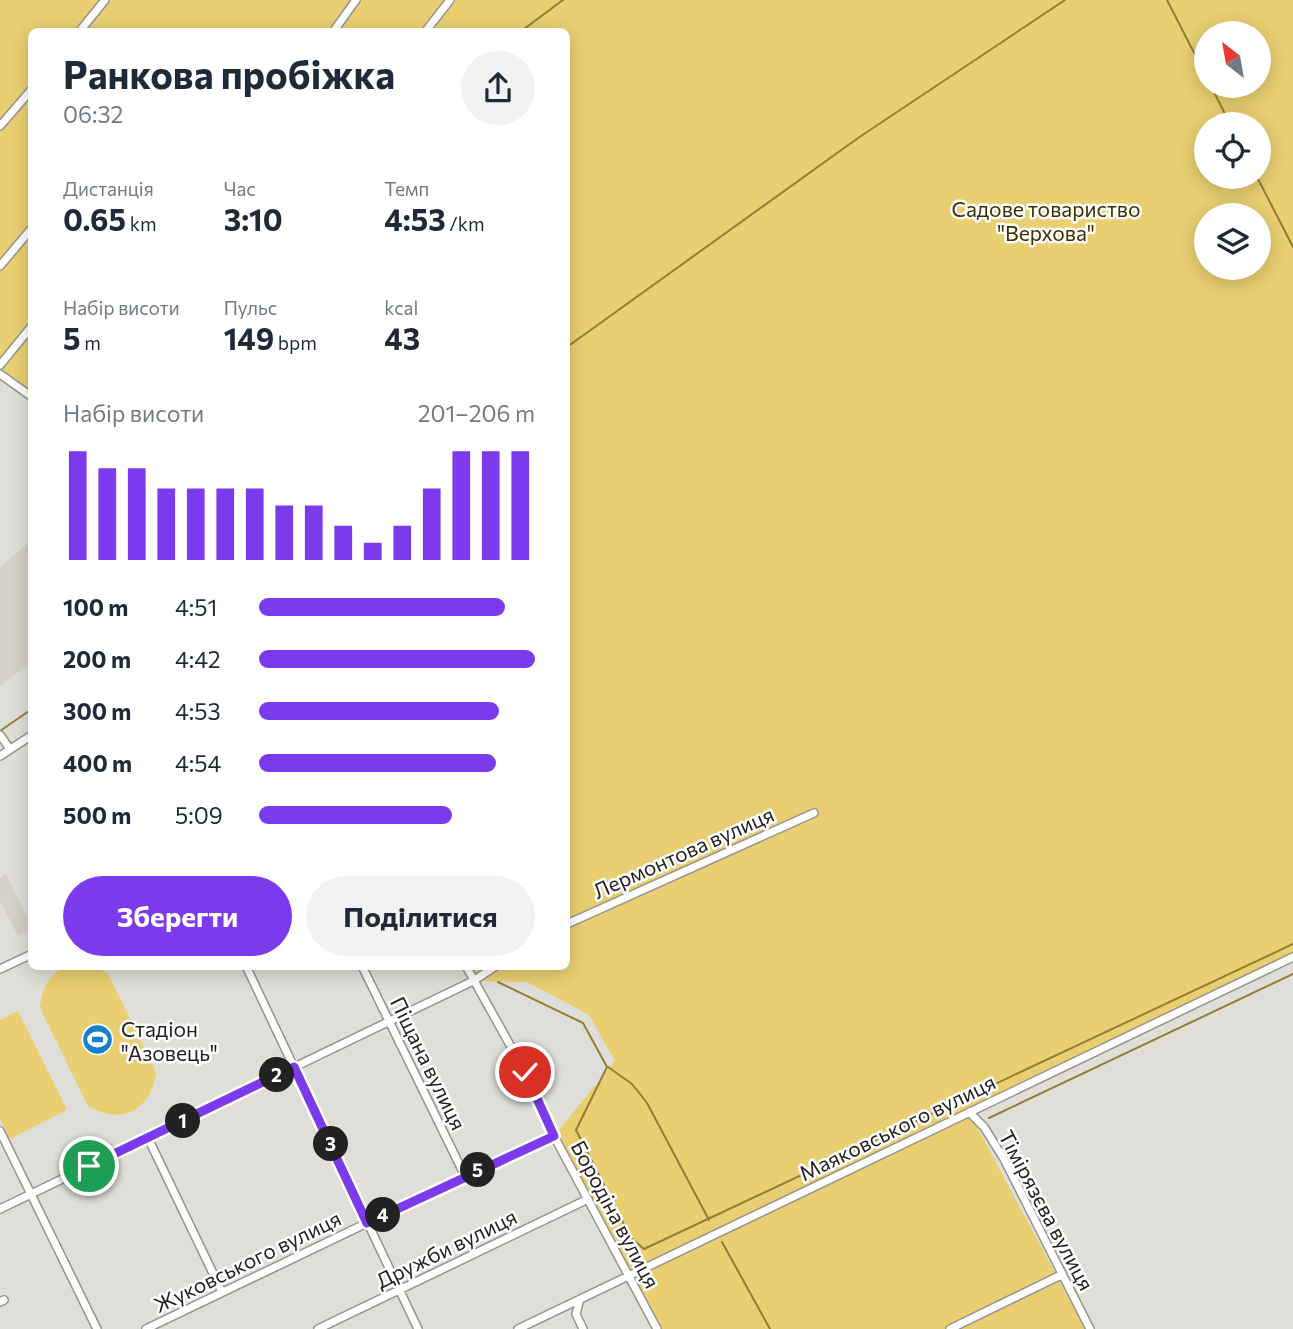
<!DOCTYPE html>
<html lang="uk">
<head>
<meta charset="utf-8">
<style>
	:root { --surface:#fff; --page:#f2f2f3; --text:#1f2937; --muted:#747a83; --accent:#7c3aed }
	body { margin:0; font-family:Commissioner,sans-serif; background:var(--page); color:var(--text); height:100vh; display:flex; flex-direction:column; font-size:26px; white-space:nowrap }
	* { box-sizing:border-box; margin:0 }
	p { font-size:23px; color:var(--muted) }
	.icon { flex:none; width:38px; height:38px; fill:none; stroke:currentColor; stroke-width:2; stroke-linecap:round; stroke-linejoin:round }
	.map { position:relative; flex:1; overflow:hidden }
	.details { position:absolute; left:28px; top:28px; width:542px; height:942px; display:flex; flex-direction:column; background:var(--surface); border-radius:10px; box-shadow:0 4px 18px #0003 }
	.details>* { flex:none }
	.needle { width:46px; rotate:329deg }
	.controls { position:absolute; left:1194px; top:21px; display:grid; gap:14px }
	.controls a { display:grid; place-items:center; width:77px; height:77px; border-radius:50%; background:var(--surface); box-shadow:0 4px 18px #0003; font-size:35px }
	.pin { position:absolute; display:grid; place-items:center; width:60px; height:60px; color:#fff; margin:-30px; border:4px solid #fff; border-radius:50%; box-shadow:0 2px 7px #0007 }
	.km { position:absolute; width:35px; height:35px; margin:-18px; border-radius:50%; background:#222; color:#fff; font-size:19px; line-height:35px; text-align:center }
	.round { display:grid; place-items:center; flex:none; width:74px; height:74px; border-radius:37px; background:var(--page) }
	.head { display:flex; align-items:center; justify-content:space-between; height:119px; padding:0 35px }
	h1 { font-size:38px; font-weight:700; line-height:52px }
	.metrics { display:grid; grid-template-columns:repeat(3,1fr); gap:10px; height:119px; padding:7px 35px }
	.metrics div { display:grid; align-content:center }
	.metrics b { font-size:30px; font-weight:700 }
	.metrics small { font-size:19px; font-weight:400 }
	.metrics p { font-size:19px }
	.chart { height:196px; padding:14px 35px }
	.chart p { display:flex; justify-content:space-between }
	.chart svg { width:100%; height:126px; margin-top:7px; stroke:var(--accent); stroke-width:6 }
	.cta { display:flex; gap:14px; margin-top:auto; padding:14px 35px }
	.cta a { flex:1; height:80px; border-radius:42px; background:var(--accent); color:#fff; font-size:28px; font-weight:700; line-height:80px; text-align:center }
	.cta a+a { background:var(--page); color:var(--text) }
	ul { padding:0 35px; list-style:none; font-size:23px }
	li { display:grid; grid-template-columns:112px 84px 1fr; align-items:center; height:52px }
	li i { height:18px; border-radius:9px; background:var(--accent) }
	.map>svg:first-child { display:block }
	.built { fill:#d4d1c6 }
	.green { fill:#e9cf71; fill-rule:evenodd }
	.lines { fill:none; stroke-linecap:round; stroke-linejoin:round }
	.stream { stroke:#927f36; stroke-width:2 }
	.minor-casing { stroke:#94938e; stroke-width:10 }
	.minor { stroke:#fff; stroke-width:7 }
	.route-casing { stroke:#fff; stroke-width:14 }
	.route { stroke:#7c3aed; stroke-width:9 }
	.labels { text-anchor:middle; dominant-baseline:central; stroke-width:5; stroke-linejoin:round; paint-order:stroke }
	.park-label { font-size:21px; fill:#3c3103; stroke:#fff }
	.street-label { font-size:21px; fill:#201f1d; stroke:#fff }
	.poi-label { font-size:21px; fill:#201f1d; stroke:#fff; text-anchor:start }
</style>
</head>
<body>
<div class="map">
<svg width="1293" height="1329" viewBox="0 0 1293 1329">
	<rect width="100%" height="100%" fill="#e0ded9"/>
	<path class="built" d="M31,541v121l-31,24v-119z
		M6,874l25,51v4l-13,7 -18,-35v-23z"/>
	<path class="green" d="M0,0h1293v955l-664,320 -75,-139 61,-75 -26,-46 -62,-33 -54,-1 -7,-15h101v-934h-535l-1,364 -31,-23zM1206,33h52v53h-52zM1206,124h52v53h-52zM1206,215h52v53h-52z
		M68,966h25l15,8 48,98c-5,38 -34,54 -68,34l-48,-98c2,-19 8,-35 28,-42z
		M18,1011l49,99 -57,29 -10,-20v-99z
		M969,1112l116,217h-426l-28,-53z"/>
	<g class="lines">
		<path class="stream" d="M1167,0l39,76
			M520,32l43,-32
			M1211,86l19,38
			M1257,177l36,70
			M567,347l291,-209 207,-138
			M0,731l32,-22
			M498,982l85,41 24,44 -31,63 55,108 13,11 649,-305
			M608,1067l24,17 15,19 62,117
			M989,1118l304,-144
			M722,1242l48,87"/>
		<defs>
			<path id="minor" d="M79,32l26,-32
				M333,32l23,-32
				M425,32l25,-32
				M0,126l32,-37
				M0,266l32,-38
				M0,365l32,-39
				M0,374l32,23
				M0,735l10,14
				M0,756l32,-21
				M567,924l247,-111
				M246,966l172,363
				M362,966l103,210
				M466,966l59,106 29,64 103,193
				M0,969l32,-15
				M969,1112l15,15 20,32 86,170
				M0,1131l97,198
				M148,1138l74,154
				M0,1209l473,-228 23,-15
				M580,1299l-4,15 7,15
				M0,1302l4,-2
				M146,1329l319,-153 89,-40
				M318,1329l270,-130
				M518,1329l775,-372
				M950,1329l111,-54"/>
		</defs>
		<use href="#minor" class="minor-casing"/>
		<use href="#minor" class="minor"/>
	</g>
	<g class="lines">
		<defs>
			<path id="route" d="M89,1166l205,-99 73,156 187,-87 -29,-64"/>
		</defs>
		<use href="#route" class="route-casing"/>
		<use href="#route" class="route"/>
	</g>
	<defs>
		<symbol id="stadium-disc" viewBox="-11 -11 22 22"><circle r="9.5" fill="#1581cb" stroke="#fff"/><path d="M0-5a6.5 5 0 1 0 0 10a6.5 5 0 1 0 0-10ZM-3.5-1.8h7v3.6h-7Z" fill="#fff"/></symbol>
	</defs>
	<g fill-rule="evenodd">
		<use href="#stadium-disc" x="80" y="1022" width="35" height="35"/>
	</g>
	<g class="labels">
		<g class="park-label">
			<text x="1046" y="208">Садове товариство<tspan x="1046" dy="24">"Верхова"</tspan></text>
		</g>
		<g class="street-label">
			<text transform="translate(683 852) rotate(-24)">Лермонтова вулиця</text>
			<text transform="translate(429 1063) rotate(64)">Піщана вулиця</text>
			<text transform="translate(897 1127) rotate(-26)">Маяковського вулиця</text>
			<text transform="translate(1047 1210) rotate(62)">Тімірязєва вулиця</text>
			<text transform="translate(616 1214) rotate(62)">Бородіна вулиця</text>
			<text transform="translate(446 1248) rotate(-26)">Дружби вулиця</text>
			<text transform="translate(247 1261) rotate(-26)">Жуковського вулиця</text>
		</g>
		<g class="poi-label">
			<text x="121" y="1028">Стадіон<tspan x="121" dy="24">"Азовець"</tspan></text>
		</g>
	</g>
</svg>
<div class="controls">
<a><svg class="needle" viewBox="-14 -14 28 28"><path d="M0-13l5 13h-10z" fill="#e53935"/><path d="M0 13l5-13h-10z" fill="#747a83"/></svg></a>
<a><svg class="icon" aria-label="locate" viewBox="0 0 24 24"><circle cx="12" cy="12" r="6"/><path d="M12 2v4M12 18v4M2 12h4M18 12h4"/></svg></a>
<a><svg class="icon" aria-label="layers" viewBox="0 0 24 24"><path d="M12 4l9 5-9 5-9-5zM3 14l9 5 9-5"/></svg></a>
</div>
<div class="pin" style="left:89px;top:1166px;background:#1e9e55"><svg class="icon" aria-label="arrive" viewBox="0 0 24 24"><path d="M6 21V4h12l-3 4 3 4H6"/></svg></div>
<div class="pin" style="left:525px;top:1072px;background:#d93025"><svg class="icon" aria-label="check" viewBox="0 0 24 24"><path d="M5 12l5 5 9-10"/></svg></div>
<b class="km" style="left:183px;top:1121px">1</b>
<b class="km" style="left:277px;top:1075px">2</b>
<b class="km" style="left:331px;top:1144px">3</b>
<b class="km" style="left:383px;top:1215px">4</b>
<b class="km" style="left:478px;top:1170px">5</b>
<section class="details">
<div class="head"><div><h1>Ранкова пробіжка</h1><p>06:32</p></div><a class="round"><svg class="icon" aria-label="share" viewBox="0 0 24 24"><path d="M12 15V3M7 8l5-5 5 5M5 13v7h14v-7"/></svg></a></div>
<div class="metrics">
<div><p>Дистанція</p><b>0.65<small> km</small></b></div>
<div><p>Час</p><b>3:10</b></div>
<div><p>Темп</p><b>4:53<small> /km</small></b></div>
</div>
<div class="metrics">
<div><p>Набір висоти</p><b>5<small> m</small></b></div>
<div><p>Пульс</p><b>149<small> bpm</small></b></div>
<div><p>kcal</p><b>43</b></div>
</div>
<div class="chart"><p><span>Набір висоти</span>201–206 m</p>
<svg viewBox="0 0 160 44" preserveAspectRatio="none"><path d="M5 44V6M15 44V12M25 44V12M35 44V19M45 44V19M55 44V19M65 44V19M75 44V25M85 44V25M95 44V32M105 44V38M115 44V32M125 44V19M135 44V6M145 44V6M155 44V6"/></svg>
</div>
<ul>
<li><b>100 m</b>4:51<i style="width:89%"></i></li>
<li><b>200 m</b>4:42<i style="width:100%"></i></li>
<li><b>300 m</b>4:53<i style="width:87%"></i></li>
<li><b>400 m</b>4:54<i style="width:86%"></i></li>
<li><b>500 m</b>5:09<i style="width:70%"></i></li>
</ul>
<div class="cta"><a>Зберегти</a><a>Поділитися</a></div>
</section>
</div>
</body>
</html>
